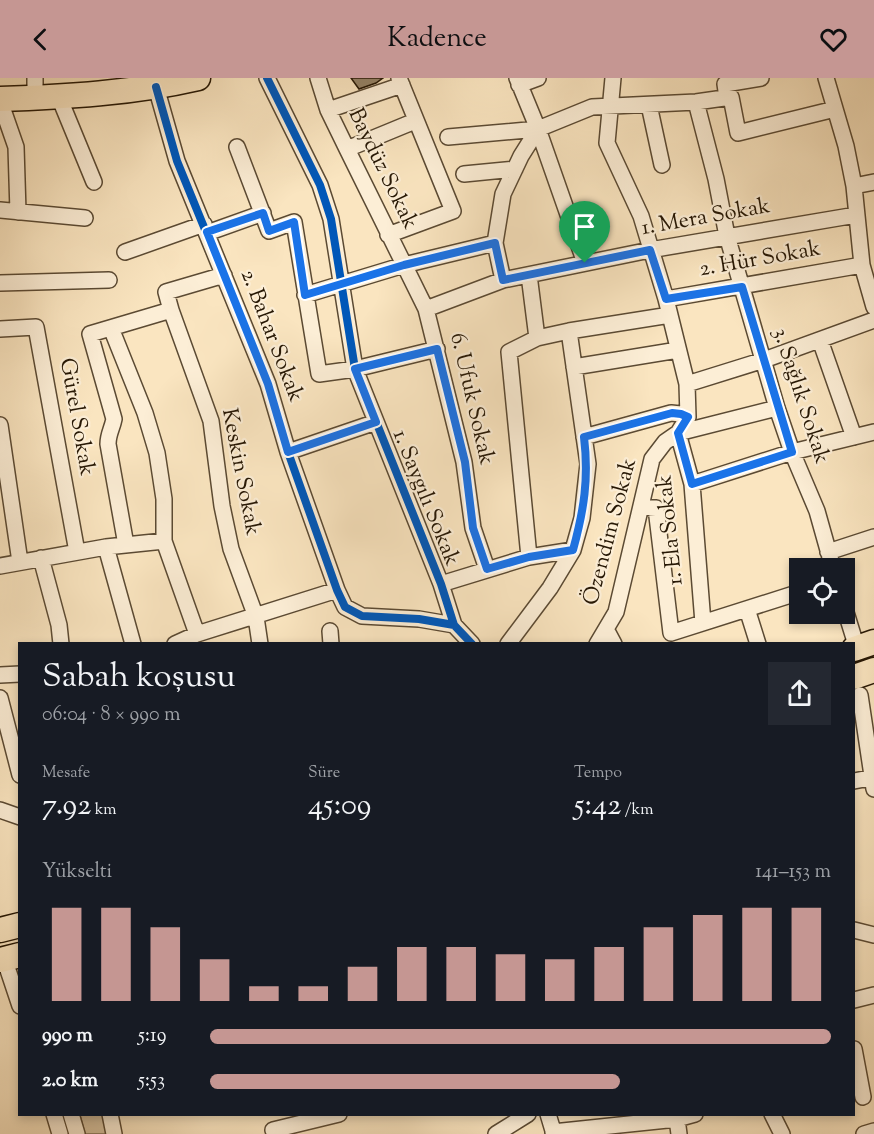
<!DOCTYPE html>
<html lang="tr">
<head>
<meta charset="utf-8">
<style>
	:root { --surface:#171b24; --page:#242831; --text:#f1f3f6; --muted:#9ea1a6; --accent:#c59692 }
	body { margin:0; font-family:"Sorts Mill Goudy",serif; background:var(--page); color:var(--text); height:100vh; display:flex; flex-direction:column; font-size:22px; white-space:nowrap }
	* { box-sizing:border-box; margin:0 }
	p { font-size:20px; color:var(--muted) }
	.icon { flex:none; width:33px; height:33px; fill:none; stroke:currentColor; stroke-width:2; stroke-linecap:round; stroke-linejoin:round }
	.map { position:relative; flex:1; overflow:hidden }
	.panel { position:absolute; left:18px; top:564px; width:837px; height:474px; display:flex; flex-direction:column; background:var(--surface); border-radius:0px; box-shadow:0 3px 9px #0003 }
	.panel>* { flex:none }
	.controls { position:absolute; left:789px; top:480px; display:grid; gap:12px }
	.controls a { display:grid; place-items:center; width:66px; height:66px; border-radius:0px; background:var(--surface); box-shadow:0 3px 9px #0003; font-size:30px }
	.pin { position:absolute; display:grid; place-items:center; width:51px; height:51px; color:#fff; margin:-62px -26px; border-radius:50% 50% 50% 0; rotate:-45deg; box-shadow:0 0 6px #0007 }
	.pin .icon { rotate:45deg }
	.round { display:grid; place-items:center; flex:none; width:63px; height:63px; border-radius:0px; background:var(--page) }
	.headline { display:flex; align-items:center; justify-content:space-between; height:102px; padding:0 24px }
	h1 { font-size:33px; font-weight:600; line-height:45px }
	.stats { display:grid; grid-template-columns:repeat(3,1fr); gap:9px; height:102px; padding:6px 24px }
	.stats div { display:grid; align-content:center }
	.stats b { font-size:30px; font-weight:600 }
	.stats small { font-size:16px; font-weight:400 }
	.stats p { font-size:16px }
	.chart { height:168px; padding:12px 24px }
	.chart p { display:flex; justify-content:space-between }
	.chart svg { width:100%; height:108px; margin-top:6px; stroke:var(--accent); stroke-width:6 }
	ul { padding:0 24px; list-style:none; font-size:20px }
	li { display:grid; grid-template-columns:96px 72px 1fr; align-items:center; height:45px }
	li i { height:15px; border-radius:8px; background:var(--accent) }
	header { display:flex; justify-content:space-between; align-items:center; height:78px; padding:0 24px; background:var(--accent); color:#111; font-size:27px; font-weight:600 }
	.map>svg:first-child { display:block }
	.green { fill:#d6c2a0; stroke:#7e6c52; stroke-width:1.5 }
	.building { fill:#948266; stroke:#261704; stroke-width:1.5 }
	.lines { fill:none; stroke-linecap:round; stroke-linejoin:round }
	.minor-casing { stroke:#5b4a33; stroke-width:18 }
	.primary-casing { stroke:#261704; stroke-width:27 }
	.minor { stroke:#fceed6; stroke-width:15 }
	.primary { stroke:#fae5c0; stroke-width:24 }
	.cycleway-casing { stroke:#fceed6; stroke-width:11 }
	.cycleway { stroke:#0057b8; stroke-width:8 }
	.route-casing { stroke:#fff; stroke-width:12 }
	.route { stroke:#1a73e8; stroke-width:8 }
	.labels { text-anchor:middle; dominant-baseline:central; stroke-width:4.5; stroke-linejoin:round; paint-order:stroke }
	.street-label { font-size:22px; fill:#261704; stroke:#fceed6 }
</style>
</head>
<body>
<header><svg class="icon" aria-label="back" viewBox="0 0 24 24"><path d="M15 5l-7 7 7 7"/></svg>Kadence<svg class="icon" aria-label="heart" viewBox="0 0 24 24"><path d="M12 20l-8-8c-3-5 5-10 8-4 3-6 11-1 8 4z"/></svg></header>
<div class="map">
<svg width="874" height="1056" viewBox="0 0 874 1056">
	<rect width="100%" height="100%" fill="#fae5c0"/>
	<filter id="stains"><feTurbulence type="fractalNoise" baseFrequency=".00333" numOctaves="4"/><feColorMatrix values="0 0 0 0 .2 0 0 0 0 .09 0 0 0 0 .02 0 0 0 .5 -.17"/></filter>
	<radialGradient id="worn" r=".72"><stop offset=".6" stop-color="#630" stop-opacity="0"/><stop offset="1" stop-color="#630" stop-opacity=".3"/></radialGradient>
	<path class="green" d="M80,1037h25l5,19h-25z"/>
	<path class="building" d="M351,0h32l-7,5 -17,6z"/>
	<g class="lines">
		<defs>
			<path id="minor" d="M267,0l53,107 11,34 24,150 86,215 13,41
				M318,0l10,32 19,39 79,160 38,153 9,66 14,41
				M517,0l21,51 47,134
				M613,0l-6,65 34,73 25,83 21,85 1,33 -10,16 14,51 11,139
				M826,0l20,68 8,40 8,79 12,42
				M519,7l19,-7
				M35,8v-8
				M156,9l21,74 91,223 20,68 49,138 8,17 17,9 57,3 35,6 18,19
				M59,19l35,85
				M727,20l-2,-14 36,-6
				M0,23l16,46 2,65
				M696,24l20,77 11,57 50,172 15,44 25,59 16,57
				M649,27l13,60
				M328,32l74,-25
				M448,59l90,-8 54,-22 104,-5 35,-5 7,36 97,-24
				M237,69l32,84 25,-9 25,152 36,-5 82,-20
				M347,71l68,-28
				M464,96l51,-5
				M854,108l20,-4
				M0,132l85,8
				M207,155l56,-20
				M388,157l65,-24 -54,-133
				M125,174l79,-28
				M529,197l8,63
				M503,202l-8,-37 8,-49 18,-38 17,-27
				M0,205l109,-3
				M305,217l99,-30 91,-22
				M666,221l196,-34
				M426,231l77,-29 147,-30 206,-35
				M171,232l40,111 11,85 9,43 25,68 4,27
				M111,250l34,85 12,40 7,46v42l33,93
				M0,251l36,-2 41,225
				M820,262l34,97
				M574,289l104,-17
				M687,306l77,-24 110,-40
				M0,347l20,137
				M584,359l87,-24 10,1 7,3
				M288,374l88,-30
				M692,406l100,-32 82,-20
				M641,429l15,1 15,125 129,-41
				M126,467l-18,-101c0,-10 4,-15 6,-25l-24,-85 81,-24 -5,-18 58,-17
				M106,469l27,97
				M828,474l46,-15
				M529,479l-20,-205 28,-14 32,-7 101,-16
				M41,480l18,67 2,19
				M0,488l106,-19 58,-6
				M441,506l88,-27 44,-7
				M844,528l13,42
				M747,531l11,35
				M606,551l8,15
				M330,553l1,13
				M175,566l22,-10 140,-44
				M508,566l42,-56 23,-38 9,-32 6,-54 -19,-133
				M597,566l19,-32 36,-153 13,-17 13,-9 99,-25
				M0,597l20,-1
				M860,617l14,94
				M0,620l20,77
				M854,703l20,-4
				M0,732l20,7
				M854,852l20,5
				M4,880l16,48
				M854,922l20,-5
				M854,971l9,48
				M54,1036l6,20
				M71,1036l6,20
				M110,1036l4,20
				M548,1036l6,20
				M772,1036l10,20
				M677,1041l2,15
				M273,1052l66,-16
				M553,1054l124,-13 18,-5
				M496,1056l32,-20
				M864,1056l10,-3"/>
			<path id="primary" d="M0,21c66,-2 133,-6 198,-21
				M854,571l20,-7
				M854,599l20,-7
				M0,852l20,-5
				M0,882l20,-5"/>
		</defs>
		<use href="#minor" class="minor-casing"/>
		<use href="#primary" class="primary-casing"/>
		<use href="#minor" class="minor"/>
		<use href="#primary" class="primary"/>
		<defs>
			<path id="cycleway" d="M267,0l53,107 11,34 24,150 86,215 13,41
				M156,9l21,74 91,223 20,68 49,138 8,17 17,9 57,3 35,6 18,19"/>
		</defs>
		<use href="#cycleway" class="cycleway-casing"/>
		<use href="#cycleway" class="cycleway"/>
	</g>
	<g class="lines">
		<defs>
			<path id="route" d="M263,135l6,18 25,-9 11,73 99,-30 91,-22 8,37 147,-30 16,49 76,-12 50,165 -100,32 -14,-51 10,-16 -7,-3 -9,-1 -88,24c5,41 0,73 -11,113l-44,7 -42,12 -14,-41 -8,-66 -28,-113 -82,20 21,53 -88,30 -20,-68 -61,-152z"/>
		</defs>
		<use href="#route" class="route-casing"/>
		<use href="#route" class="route"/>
	</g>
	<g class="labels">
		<g class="street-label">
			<text transform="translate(382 91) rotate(64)">Baydüz Sokak</text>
			<text transform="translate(706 140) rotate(-10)">1. Mera Sokak</text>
			<text transform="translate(760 182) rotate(-10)">2. Hür Sokak</text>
			<text transform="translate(271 258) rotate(69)">2. Bahar Sokak</text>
			<text transform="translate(800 318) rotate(72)">3. Sağlık Sokak</text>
			<text transform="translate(471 321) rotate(77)">6. Ufuk Sokak</text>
			<text transform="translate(76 339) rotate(80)">Gürel Sokak</text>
			<text transform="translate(240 394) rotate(79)">Keskin Sokak</text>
			<text transform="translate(425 420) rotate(68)">1. Saygılı Sokak</text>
			<text transform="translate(671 452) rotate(-96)">1. Ela Sokak</text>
			<text transform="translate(611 454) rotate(-75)">Özendim Sokak</text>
		</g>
	</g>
	<rect width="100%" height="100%" filter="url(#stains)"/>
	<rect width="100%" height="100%" fill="url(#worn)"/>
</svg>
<div class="controls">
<a><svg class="icon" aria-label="locate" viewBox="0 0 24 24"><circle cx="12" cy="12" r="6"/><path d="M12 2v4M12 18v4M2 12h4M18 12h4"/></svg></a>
</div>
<div class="pin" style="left:585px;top:185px;background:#1e9e55"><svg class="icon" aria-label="arrive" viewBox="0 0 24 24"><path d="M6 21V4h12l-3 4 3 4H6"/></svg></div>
<section class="panel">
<div class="headline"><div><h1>Sabah koşusu</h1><p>06:04 · 8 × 990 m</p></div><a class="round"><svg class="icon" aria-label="share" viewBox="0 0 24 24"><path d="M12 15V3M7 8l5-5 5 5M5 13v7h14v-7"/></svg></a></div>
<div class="stats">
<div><p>Mesafe</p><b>7.92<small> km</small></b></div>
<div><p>Süre</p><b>45:09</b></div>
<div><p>Tempo</p><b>5:42<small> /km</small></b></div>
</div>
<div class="chart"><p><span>Yükselti</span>141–153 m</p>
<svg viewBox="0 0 160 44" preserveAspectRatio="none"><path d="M5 44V6M15 44V6M25 44V14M35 44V27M45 44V38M55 44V38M65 44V30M75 44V22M85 44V22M95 44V25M105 44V27M115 44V22M125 44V14M135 44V9M145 44V6M155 44V6"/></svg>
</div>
<ul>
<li><b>990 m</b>5:19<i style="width:100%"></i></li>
<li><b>2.0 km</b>5:53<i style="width:66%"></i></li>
</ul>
</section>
</div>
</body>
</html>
